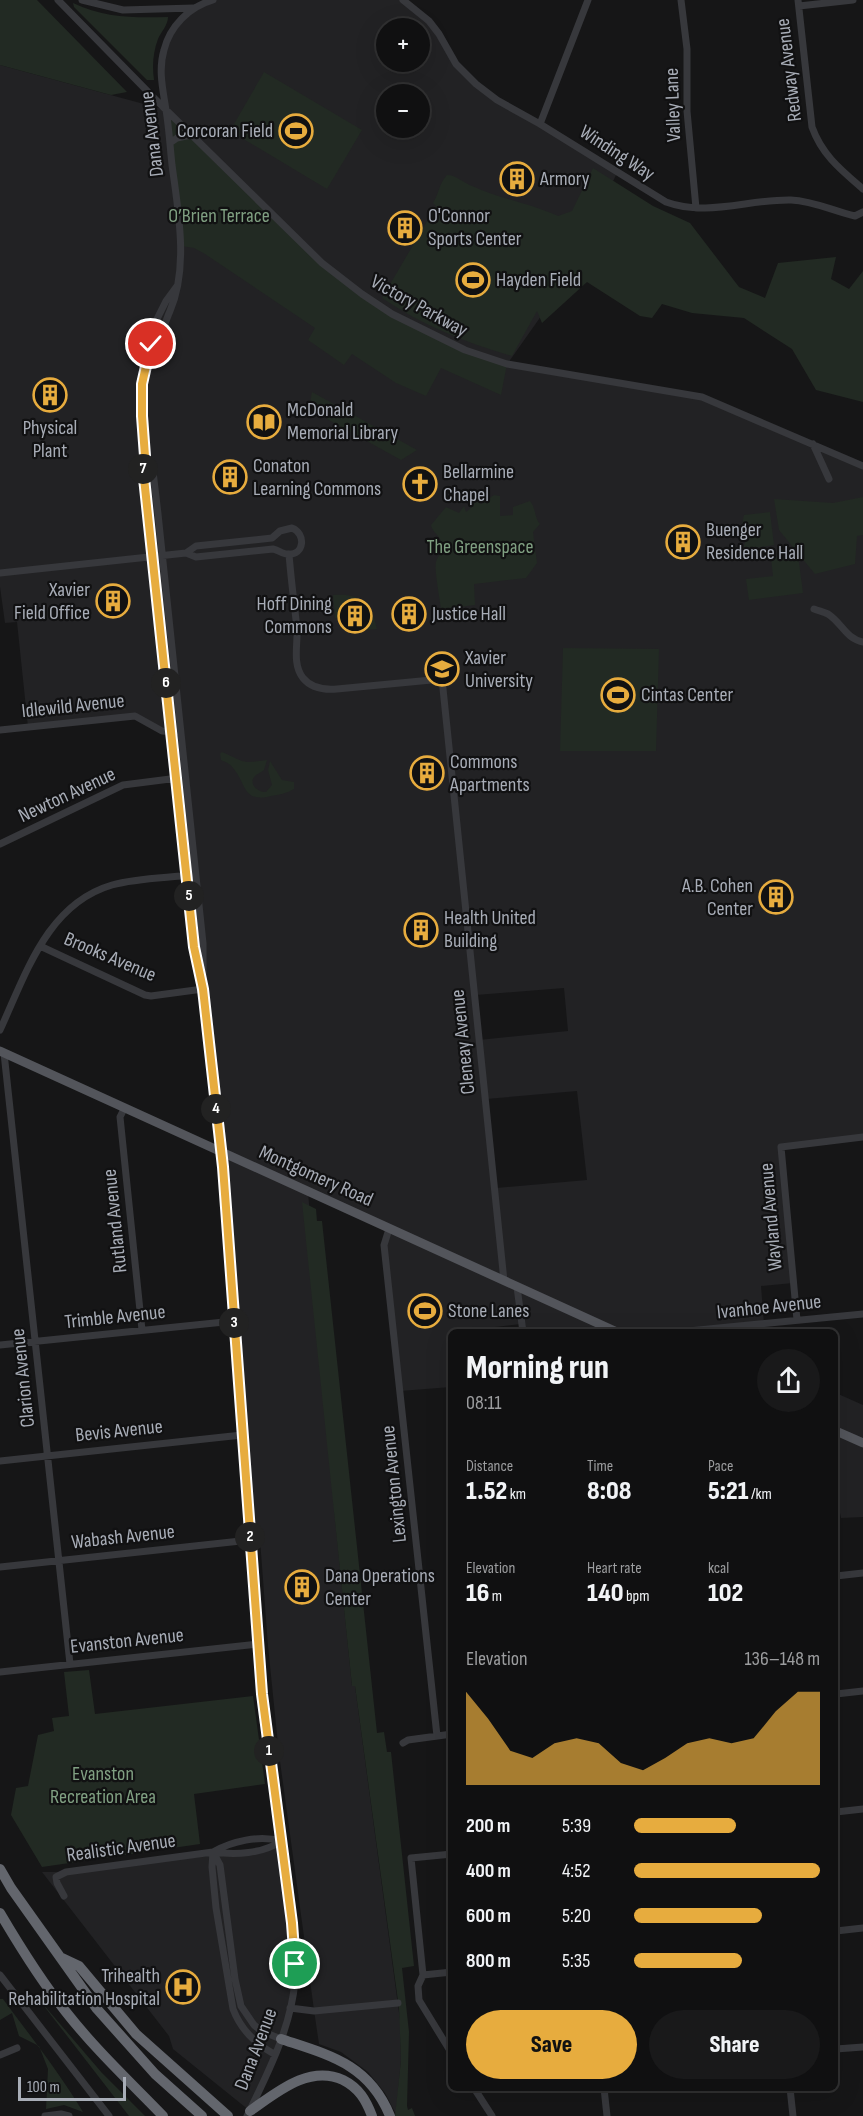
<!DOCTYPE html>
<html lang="en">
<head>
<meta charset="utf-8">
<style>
	:root { --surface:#101011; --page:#19191a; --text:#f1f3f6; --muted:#9c9d9f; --line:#303031; --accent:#e7ac3e }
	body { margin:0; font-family:"Sofia Sans Condensed",sans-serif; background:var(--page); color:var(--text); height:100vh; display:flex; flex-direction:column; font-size:22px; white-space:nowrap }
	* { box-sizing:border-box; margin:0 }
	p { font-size:20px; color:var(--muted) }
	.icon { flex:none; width:33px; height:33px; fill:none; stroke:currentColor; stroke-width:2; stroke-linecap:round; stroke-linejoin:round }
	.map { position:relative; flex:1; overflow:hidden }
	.drawer { position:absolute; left:448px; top:1329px; width:390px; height:762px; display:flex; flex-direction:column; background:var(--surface); border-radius:9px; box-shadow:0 6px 24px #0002,0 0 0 2px var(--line) }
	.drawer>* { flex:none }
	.buttons { position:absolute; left:376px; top:18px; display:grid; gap:12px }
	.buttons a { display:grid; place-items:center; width:54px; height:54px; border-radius:50%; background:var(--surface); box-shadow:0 6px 24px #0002,0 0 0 2px var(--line); font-size:30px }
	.scale { position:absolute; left:18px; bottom:15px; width:108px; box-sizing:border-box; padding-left:6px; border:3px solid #a8adb7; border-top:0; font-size:16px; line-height:21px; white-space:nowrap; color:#a8adb7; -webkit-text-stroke:4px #111112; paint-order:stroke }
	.pin { position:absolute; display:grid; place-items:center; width:51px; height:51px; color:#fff; margin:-26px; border:3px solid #fff; border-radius:50%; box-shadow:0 2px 6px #0007 }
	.km { position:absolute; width:30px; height:30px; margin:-15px; border-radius:50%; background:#222; color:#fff; font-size:16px; line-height:30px; text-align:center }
	.round { display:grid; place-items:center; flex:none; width:63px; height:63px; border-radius:32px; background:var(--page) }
	.overview { display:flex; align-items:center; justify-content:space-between; height:102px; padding:0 18px }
	h1 { font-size:33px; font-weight:800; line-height:45px }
	.figures { display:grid; grid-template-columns:repeat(3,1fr); gap:9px; height:102px; padding:6px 18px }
	.figures div { display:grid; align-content:center }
	.figures b { font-size:26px; font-weight:800 }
	.figures small { font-size:16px; font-weight:400 }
	.figures p { font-size:16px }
	.chart { height:168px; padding:12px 18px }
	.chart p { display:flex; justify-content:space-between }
	.chart svg { width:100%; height:108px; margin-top:6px; fill:var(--accent); opacity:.7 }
	.button { display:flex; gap:12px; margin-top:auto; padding:12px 18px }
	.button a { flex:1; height:69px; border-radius:36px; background:var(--accent); color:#111; font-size:24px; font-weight:800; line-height:69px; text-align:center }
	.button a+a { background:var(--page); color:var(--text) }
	ul { padding:0 18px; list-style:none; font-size:20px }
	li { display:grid; grid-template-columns:96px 72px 1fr; align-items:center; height:45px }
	li i { height:15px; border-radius:8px; background:var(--accent) }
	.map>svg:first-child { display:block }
	.built { fill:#222224; fill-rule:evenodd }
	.green { fill:#222a23 }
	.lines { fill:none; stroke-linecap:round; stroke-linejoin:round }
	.minor { stroke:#37383c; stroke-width:7 }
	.major { stroke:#53555b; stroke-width:9 }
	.highway { stroke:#63666d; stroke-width:10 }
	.route-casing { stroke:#fff; stroke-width:12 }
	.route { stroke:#e7ac3e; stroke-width:8 }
	.labels { text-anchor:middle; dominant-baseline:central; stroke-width:4.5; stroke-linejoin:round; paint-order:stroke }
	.street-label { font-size:20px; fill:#a8adb7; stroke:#111112 }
	.poi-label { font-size:20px; fill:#a8adb7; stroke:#111112; text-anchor:start }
	.park-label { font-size:20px; fill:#80a082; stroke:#111112 }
</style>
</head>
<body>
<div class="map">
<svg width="863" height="2116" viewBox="0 0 863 2116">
	<rect width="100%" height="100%" fill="#161617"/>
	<path class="built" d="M213,0h190l17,12 29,42 27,30 141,89 -54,112 -55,78 194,34 161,69v671l-82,10 12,136 -32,3 3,38 -8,1v7h-233l-2,-8 -69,8 -1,55 -51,4 -16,-146 4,-16 -80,-36 11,115 16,210 17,168h3l45,334 1,40 -5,54 -11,-21 -17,-21 -27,-20 -22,-8 -4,-27 -36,-263 -11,-108 -9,-120 -10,1 -17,-240 -29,-298v-46l-22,-212 -10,1 -31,-14 -112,9 -11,-105 -12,1 -5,-36v-522l166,45 -4,-50 15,-37zM387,28h33v34h-33zM387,94h33v34h-33zM564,988l4,43 -89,9 -3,-45zM577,1091l10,89 -91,8 -10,-89z
		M836,1386v7l27,12v112l-22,1 -5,-26z
		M281,1841l14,108v32l-11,48 -34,82 -77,-62 -4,-13 -127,-164h24l204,-23z"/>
	<path class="green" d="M0,0h37l90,92 -16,3 -111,-30z
		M73,3c31,15 62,15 95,14 0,8 -7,15 -10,22 -5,13 -6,27 -4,41h-7l-73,-73z
		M264,72l98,58 -35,59 -97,-58z
		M166,110l156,153 88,61 97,40 -6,31 -60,-27 -15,28 -30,-13 -44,-29 -8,11 -36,-25 7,-12 -110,-74 -11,-6 -13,-2z
		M593,168l60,38 37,17 49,64 26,11 13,-35 58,-6 -5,22 18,10 14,-18v131l-47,-12 -24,-41 -48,-31 -52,-5 -30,-9 -10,14 -12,-2 -53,-34 -45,41 -5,-12 -25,45c-46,-13 -90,-31 -130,-58l54,-92 -3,-3c6,-9 6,-20 14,-28 9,0 17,8 25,11 28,13 58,17 86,30l14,-5z
		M312,392l105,58 -16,10 -92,-51z
		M494,495l6,1v20l13,-1v-8l17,-6c6,7 4,16 10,23l-7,8 4,31 -11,15 -52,6 1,21 -34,4c-1,-9 -7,-40 -5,-47 2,-7 7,-9 6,-17 -1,-10 -9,-11 -11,-20l15,-18 13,6 5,-7 2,6 6,-5 -1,-9 10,6z
		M863,497v38l-6,1 -2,28 -40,10 -36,-44 -5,-31 59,4z
		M770,512l4,33 -32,5 3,-7 -4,-13 3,-15z
		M798,555l5,38 -54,7 -3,-21 27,-3 -2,-18z
		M333,595c14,-1 23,0 34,9l-1,2 8,12 3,11 -17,1 -16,-11 -9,-1z
		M563,648l96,1 -3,102h-96z
		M222,752c24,10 17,12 45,8l-3,10c-2,2 -5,3 -8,5 -9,8 1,17 10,17l6,-7 -4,-15 2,-9 12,19 12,2v7c-7,4 -15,6 -23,7 -29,7 -24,-12 -38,-28 -2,-4 -8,-6 -12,-8l-1,-6z
		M302,1202l14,7 1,12h5l55,512 7,-1 3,20h4l23,214 -12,2 7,64 -2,74 1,4 4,-2 3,8h-20l6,-56 -2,-52 -44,-322h-3z
		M89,1670l6,44 158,-18 12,88 -71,10 6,50 -158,23 -31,-52 5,-27 12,-2 10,-51 16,-4 -2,-13 17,-2 -5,-44z
		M37,1997l65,76 43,43h-16z
		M0,1999h3c28,38 56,73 80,113l-19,-7 -18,4 2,-40 -9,-23 -20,-10 -7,-23 -12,7z"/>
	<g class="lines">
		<path class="minor" d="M58,0l98,100 166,163 40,31 30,20 73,36 42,14 195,33 161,69
			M82,0l41,10 71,-2
			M403,0l26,21 10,13 17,30 20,20 21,16 43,24 126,78c41,15 83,-3 125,-2 23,1 42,11 64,16l8,-4
			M681,0l6,49v62l9,97
			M798,0l14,127c10,28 29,43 51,62
			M799,6l54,-6
			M540,124l48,-124
			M170,143l7,-5 14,-3
			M177,286l-11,15 -12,24 -2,16 -8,28 -3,31 4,56 -3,7 52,484 9,42 20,178 39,527 33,255c0,11 0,22 0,32 -4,47 -28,94 -48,135
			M152,341c11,-7 13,-19 18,-30 19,-44 8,-101 2,-146 -2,-19 -3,-37 -6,-55 -3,-20 -8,-40 -2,-60 6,-24 25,-43 49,-50
			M813,444l16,35
			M145,456l7,7 6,51 45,429v31
			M292,528c14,5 13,28 -5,26 -4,0 -9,-4 -14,-5l-77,8 -10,-4 10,-7 76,-8 8,-7z
			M289,554c2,25 5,49 8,74 1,16 -5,36 6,50 8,10 22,12 34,11l105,-10 62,602
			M0,573l186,-20
			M814,609c5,2 10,3 14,5 14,9 18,25 35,28
			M0,730l135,-14 27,15 14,1
			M0,844l123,-59 55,-7
			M40,946l105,49 6,1 52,-7
			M0,1030c26,-56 47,-126 112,-145 25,-7 53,-7 79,-10
			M4,1053l66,611
			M124,1109l-4,8 22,213
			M389,1229l-5,16 53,491
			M517,1287l6,45
			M797,1320l-16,-173 82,-10
			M678,1332l185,-18
			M0,1345l234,-24
			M836,1394v-8
			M0,1461l242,-26
			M0,1567l250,-27
			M836,1576l27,-3
			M0,1672l258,-28
			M836,1694l27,-3
			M403,1743l5,-3 44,-6
			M836,1812l27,-3
			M213,1852l-1,15 4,41 17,101c8,21 22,34 41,45
			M213,1852l7,13 15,114 6,27 13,19 7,6 20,8
			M213,1852c19,-11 46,-17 68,-11
			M452,1854l-41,4 12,117 -5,11 1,14 33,54
			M64,1896l-7,-13 -1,-6 10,-5 147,-20c22,3 50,2 68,-11
			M836,1931l27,-3
			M0,1975l109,141
			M423,1975l29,-3
			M290,2008l24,3 84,-8
			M836,2049l27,-2
			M0,2055l17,-7
			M474,2088l18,28
			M604,2088l3,28
			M790,2088l3,28
			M45,2116l16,-2 8,2"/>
		<path class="major" d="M0,1051l617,281
			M836,1431l27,12"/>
		<path class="highway" d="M0,1869l11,19 86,121 58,65 47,42
			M0,1913c20,34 41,68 66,99 29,37 64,70 97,104
			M62,1958l17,8 57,68 92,82
			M281,2039c48,16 88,25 109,77
			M250,2111c26,-18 59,-47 93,-31 16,8 23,20 29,36"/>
	</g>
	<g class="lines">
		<defs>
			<path id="route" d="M151,344l-9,40v32l3,40 -3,7 2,15 50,469 9,42 20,178 39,527 30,229 3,41"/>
		</defs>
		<use href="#route" class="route-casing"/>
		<use href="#route" class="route"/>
	</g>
	<defs>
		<symbol id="stadium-ring" viewBox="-11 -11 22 22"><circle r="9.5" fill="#111112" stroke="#e7ac3e" stroke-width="1.5"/><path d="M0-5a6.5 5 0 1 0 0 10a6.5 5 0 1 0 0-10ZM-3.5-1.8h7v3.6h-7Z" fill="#e7ac3e"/></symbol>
		<symbol id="building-ring" viewBox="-11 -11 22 22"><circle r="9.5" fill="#111112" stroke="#e7ac3e" stroke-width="1.5"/><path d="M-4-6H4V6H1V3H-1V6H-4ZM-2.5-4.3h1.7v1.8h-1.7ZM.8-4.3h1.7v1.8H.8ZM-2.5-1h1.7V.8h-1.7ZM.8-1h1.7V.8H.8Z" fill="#e7ac3e"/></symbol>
		<symbol id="library-ring" viewBox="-11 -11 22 22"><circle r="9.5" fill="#111112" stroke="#e7ac3e" stroke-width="1.5"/><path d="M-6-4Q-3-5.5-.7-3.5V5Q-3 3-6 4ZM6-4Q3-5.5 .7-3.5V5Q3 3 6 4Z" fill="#e7ac3e"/></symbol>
		<symbol id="church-ring" viewBox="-11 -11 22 22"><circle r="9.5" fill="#111112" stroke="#e7ac3e" stroke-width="1.5"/><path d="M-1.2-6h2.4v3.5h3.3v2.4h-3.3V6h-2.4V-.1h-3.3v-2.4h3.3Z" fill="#e7ac3e"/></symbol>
		<symbol id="university-ring" viewBox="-11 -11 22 22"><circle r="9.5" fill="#111112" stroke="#e7ac3e" stroke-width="1.5"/><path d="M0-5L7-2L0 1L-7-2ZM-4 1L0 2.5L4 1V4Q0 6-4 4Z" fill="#e7ac3e"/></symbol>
		<symbol id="hospital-ring" viewBox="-11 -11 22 22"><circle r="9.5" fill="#111112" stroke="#e7ac3e" stroke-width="1.5"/><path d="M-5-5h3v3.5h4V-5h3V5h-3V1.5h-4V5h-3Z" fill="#e7ac3e"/></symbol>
	</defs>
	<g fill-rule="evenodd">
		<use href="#stadium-ring" x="277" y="112" width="38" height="38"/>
		<use href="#building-ring" x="498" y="160" width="38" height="38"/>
		<use href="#building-ring" x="386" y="209" width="38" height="38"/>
		<use href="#stadium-ring" x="454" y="261" width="38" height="38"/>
		<use href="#building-ring" x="31" y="376" width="38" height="38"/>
		<use href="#library-ring" x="245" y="403" width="38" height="38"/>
		<use href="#building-ring" x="211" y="458" width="38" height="38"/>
		<use href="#church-ring" x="401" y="465" width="38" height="38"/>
		<use href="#building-ring" x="664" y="523" width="38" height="38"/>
		<use href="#building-ring" x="94" y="582" width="38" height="38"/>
		<use href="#building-ring" x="390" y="595" width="38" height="38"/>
		<use href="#building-ring" x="336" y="597" width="38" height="38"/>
		<use href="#university-ring" x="423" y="650" width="38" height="38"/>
		<use href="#stadium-ring" x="599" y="676" width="38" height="38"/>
		<use href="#building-ring" x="408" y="754" width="38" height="38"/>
		<use href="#building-ring" x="757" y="878" width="38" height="38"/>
		<use href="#building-ring" x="402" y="911" width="38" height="38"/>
		<use href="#stadium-ring" x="406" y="1292" width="38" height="38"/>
		<use href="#building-ring" x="283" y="1568" width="38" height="38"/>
		<use href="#hospital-ring" x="164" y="1968" width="38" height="38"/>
	</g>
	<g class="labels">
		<g class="street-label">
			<text transform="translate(789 70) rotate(-97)">Redway Avenue</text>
			<text transform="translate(673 105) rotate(-92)">Valley Lane</text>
			<text transform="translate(152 134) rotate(-97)">Dana Avenue</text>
			<text transform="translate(617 153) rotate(33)">Winding Way</text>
			<text transform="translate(419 306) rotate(29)">Victory Parkway</text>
			<text transform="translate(73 706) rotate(-6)">Idlewild Avenue</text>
			<text transform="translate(67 795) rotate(-25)">Newton Avenue</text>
			<text transform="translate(110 957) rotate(23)">Brooks Avenue</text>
			<text transform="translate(463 1042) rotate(-96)">Cleneay Avenue</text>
			<text transform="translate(316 1176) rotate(24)">Montgomery Road</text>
			<text transform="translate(771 1217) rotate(-95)">Wayland Avenue</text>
			<text transform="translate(115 1221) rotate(-96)">Rutland Avenue</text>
			<text transform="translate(769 1307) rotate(-6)">Ivanhoe Avenue</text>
			<text transform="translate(115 1317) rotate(-6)">Trimble Avenue</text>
			<text transform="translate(23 1378) rotate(-96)">Clarion Avenue</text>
			<text transform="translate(119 1431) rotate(-6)">Bevis Avenue</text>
			<text transform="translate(394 1484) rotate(-96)">Lexington Avenue</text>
			<text transform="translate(123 1537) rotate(-6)">Wabash Avenue</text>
			<text transform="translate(127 1641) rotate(-6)">Evanston Avenue</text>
			<text transform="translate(121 1848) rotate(-8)">Realistic Avenue</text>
			<text transform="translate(256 2049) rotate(-69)">Dana Avenue</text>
		</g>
		<g class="poi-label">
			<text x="273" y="131" text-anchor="end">Corcoran Field</text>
			<text x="540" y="179">Armory</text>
			<text x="428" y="216">O'Connor<tspan x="428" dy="23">Sports Center</tspan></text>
			<text x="496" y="280">Hayden Field</text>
			<text x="287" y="410">McDonald<tspan x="287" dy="23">Memorial Library</tspan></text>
			<text x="50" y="428" text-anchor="middle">Physical<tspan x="50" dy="23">Plant</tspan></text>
			<text x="253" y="466">Conaton<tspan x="253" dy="23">Learning Commons</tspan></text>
			<text x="443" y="472">Bellarmine<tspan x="443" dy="23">Chapel</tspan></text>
			<text x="706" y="530">Buenger<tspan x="706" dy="23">Residence Hall</tspan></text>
			<text x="90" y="590" text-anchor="end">Xavier<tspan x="90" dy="23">Field Office</tspan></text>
			<text x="332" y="604" text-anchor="end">Hoff Dining<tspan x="332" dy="23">Commons</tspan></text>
			<text x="432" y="614">Justice Hall</text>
			<text x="465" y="658">Xavier<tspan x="465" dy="23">University</tspan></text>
			<text x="641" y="695">Cintas Center</text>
			<text x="450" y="762">Commons<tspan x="450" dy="23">Apartments</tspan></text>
			<text x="753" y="886" text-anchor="end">A.B. Cohen<tspan x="753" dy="23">Center</tspan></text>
			<text x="444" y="918">Health United<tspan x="444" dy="23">Building</tspan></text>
			<text x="448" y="1311">Stone Lanes</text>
			<text x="325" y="1576">Dana Operations<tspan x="325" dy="23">Center</tspan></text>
			<text x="160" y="1976" text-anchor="end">Trihealth<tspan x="160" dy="23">Rehabilitation Hospital</tspan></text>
		</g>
		<g class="park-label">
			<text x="219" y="216">O’Brien Terrace</text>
			<text x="480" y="547">The Greenspace</text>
			<text x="103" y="1774">Evanston<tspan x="103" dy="23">Recreation Area</tspan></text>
		</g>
	</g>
</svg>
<div class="buttons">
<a>+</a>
<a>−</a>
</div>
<div class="scale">100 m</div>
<div class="pin" style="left:295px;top:1964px;background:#1e9e55"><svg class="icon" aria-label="arrive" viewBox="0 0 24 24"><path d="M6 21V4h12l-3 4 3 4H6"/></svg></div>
<div class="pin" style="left:151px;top:344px;background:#d93025"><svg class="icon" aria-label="check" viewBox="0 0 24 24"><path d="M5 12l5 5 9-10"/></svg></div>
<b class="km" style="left:269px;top:1751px">1</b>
<b class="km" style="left:250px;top:1537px">2</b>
<b class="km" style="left:234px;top:1323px">3</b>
<b class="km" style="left:216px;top:1109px">4</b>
<b class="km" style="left:189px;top:896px">5</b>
<b class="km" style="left:166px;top:683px">6</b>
<b class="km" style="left:143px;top:469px">7</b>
<section class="drawer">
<div class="overview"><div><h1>Morning run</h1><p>08:11</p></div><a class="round"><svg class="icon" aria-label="share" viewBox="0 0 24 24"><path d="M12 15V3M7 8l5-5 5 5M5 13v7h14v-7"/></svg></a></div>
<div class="figures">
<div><p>Distance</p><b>1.52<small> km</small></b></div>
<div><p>Time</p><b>8:08</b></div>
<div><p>Pace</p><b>5:21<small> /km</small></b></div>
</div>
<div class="figures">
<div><p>Elevation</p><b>16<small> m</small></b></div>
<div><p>Heart rate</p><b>140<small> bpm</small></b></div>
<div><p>kcal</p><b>102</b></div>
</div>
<div class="chart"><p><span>Elevation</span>136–148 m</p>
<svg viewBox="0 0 160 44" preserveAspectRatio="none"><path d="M0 44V6L10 17L20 30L30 33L40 27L50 25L60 27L70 35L80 38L90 33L100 27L110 25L120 27L130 25L140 14L150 6L160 6V44z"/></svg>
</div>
<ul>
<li><b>200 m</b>5:39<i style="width:55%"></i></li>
<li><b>400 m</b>4:52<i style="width:100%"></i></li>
<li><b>600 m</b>5:20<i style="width:69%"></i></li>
<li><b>800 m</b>5:35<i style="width:58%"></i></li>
</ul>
<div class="button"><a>Save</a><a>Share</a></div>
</section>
</div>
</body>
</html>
